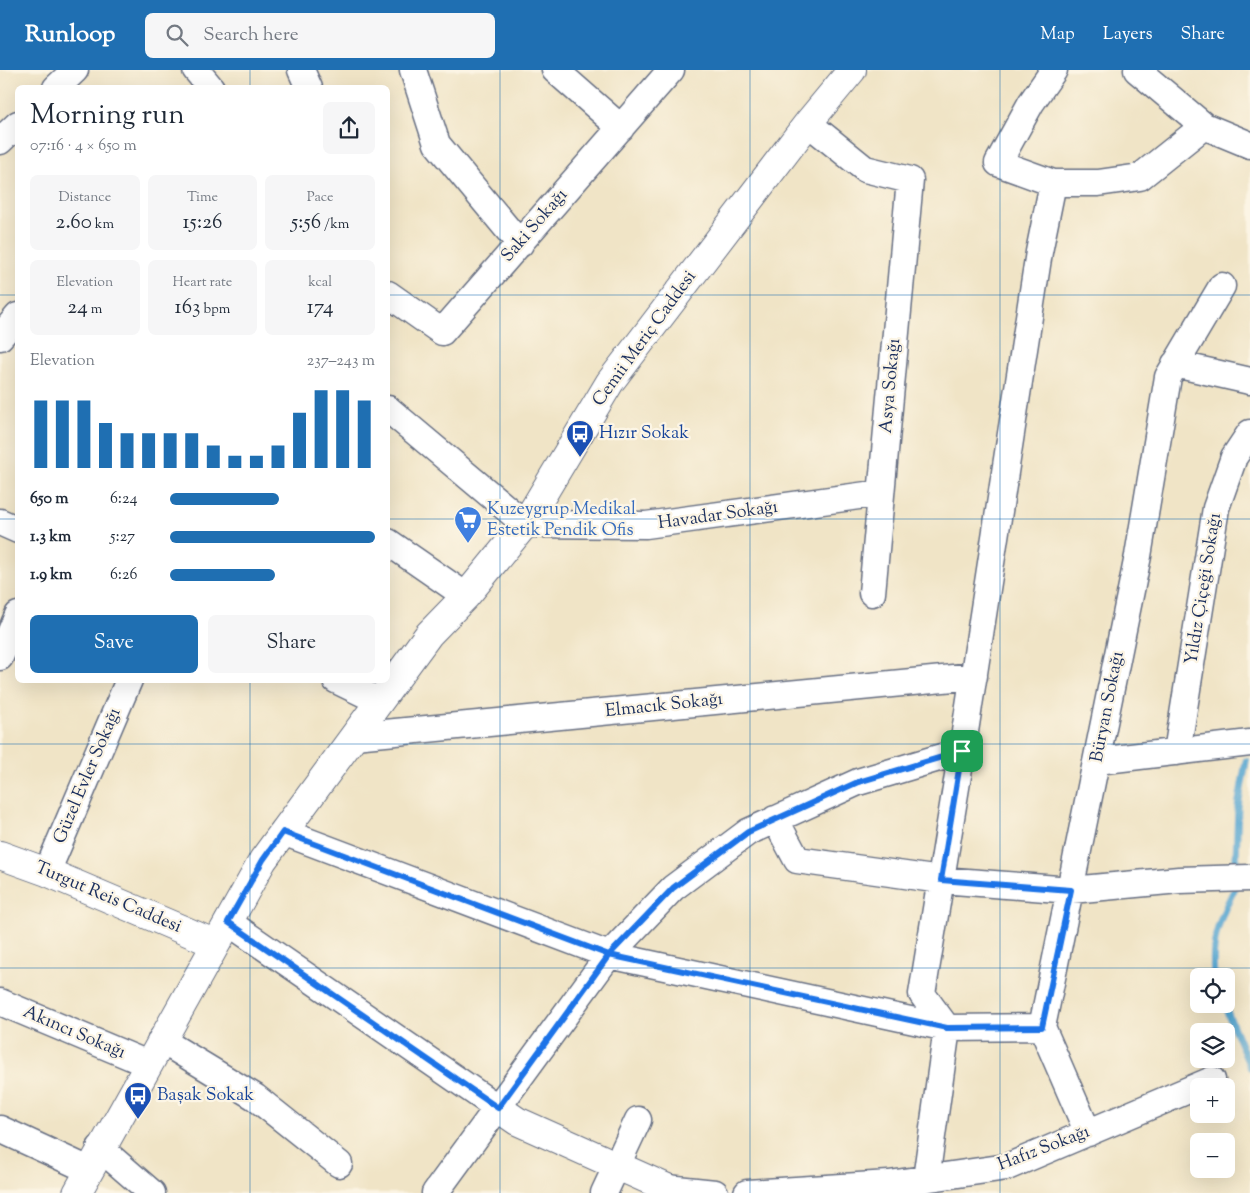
<!DOCTYPE html>
<html lang="en">
<head>
<meta charset="utf-8">
<style>
	:root { --surface:#fff; --page:#f6f6f7; --text:#1f2937; --muted:#747a83; --accent:#1f6fb2 }
	body { margin:0; font-family:"Sorts Mill Goudy",serif; background:var(--page); color:var(--text); height:100vh; display:flex; flex-direction:column; font-size:19px; white-space:nowrap }
	* { box-sizing:border-box; margin:0 }
	p { font-size:16px; color:var(--muted) }
	.icon { flex:none; width:28px; height:28px; fill:none; stroke:currentColor; stroke-width:2; stroke-linecap:round; stroke-linejoin:round }
	.map { position:relative; flex:1; overflow:hidden }
	.side { position:absolute; left:15px; top:15px; width:375px; height:598px; display:flex; flex-direction:column; background:var(--surface); border-radius:8px; box-shadow:0 5px 20px #0002 }
	.side>* { flex:none }
	.buttons { position:absolute; left:1190px; top:898px; display:grid; gap:10px }
	.buttons a { display:grid; place-items:center; width:45px; height:45px; border-radius:8px; background:var(--surface); box-shadow:0 5px 20px #0002; font-size:25px }
	.pin { position:absolute; display:grid; place-items:center; width:42px; height:42px; color:#fff; margin:-21px; border-radius:10px; box-shadow:0 2px 8px #0006 }
	.round { display:grid; place-items:center; flex:none; width:52px; height:52px; border-radius:8px; background:var(--page) }
	.overview { display:flex; align-items:center; justify-content:space-between; height:85px; padding:0 15px }
	h1 { font-size:28px; font-weight:600; line-height:38px }
	.figures { display:grid; grid-template-columns:repeat(3,1fr); gap:8px; height:85px; padding:5px 15px }
	.figures div { display:grid; align-content:center; border-radius:8px; background:var(--page); text-align:center }
	.figures b { font-size:21px; font-weight:600 }
	.figures small { font-size:14px; font-weight:400 }
	.figures p { font-size:14px }
	.chart { height:140px; padding:10px 15px }
	.chart p { display:flex; justify-content:space-between }
	.chart svg { width:100%; height:90px; margin-top:5px; stroke:var(--accent); stroke-width:6 }
	.button { display:flex; gap:10px; margin-top:auto; padding:10px 15px }
	.button a { flex:1; height:58px; border-radius:8px; background:var(--accent); color:#fff; font-size:20px; font-weight:600; line-height:58px; text-align:center }
	.button a+a { background:var(--page); color:var(--text) }
	ul { padding:0 15px; list-style:none; font-size:16px }
	li { display:grid; grid-template-columns:80px 60px 1fr; align-items:center; height:38px }
	li i { height:12px; border-radius:6px; background:var(--accent) }
	header { display:flex; align-items:center; gap:30px; box-sizing:border-box; height:70px; padding:0 25px; background:var(--accent); color:#fff }
	header strong { font-size:24px }
	nav { display:flex; gap:28px; margin-inline-start:auto; font-size:18px }
	.search { width:350px; height:45px; background:var(--page); display:flex; align-items:center; gap:12px; box-sizing:border-box; padding:0 18px; border-radius:8px; color:var(--muted); font-size:19px }
	.map>svg:first-child { display:block }
	.lines { fill:none; stroke-linecap:round; stroke-linejoin:round }
	.stream { stroke:#56a6d0; stroke-width:7 }
	.minor-casing { stroke:#666e82; stroke-width:29 }
	.tertiary-casing { stroke:#666e82; stroke-width:30 }
	.minor { stroke:#fff; stroke-width:26 }
	.tertiary { stroke:#fff; stroke-width:28 }
	.route-casing { stroke:#fff; stroke-width:10 }
	.route { stroke:#1a73e8; stroke-width:6 }
	.grid { fill:none; stroke:#1f6fb2; stroke-width:1; stroke-opacity:0.55 }
	.labels { text-anchor:middle; dominant-baseline:central; stroke-width:4.5; stroke-linejoin:round; paint-order:stroke }
	.street-label { font-size:18px; fill:#1b2f5e; stroke:#fcf5e5 }
	.transit-label { font-size:18px; fill:#164399; stroke:#fcf5e5; text-anchor:start }
	.shop-label { font-size:18px; fill:#366cbe; stroke:#fcf5e5; text-anchor:start }
</style>
</head>
<body>
<header>
<strong>Runloop</strong>
<div class="search"><svg class="icon" aria-label="search" viewBox="0 0 24 24"><circle cx="10" cy="10" r="6"/><path d="M15 15l6 6"/></svg>Search here</div>
<nav><a>Map</a><a>Layers</a><a>Share</a></nav>
</header>
<div class="map">
<svg width="1250" height="1123" viewBox="0 0 1250 1123">
	<rect width="100%" height="100%" fill="#fcf5e5"/>
	<filter id="ink" filterUnits="userSpaceOnUse"><feTurbulence type="fractalNoise" baseFrequency=".02" numOctaves="2"/><feDisplacementMap in="SourceGraphic" scale="10" xChannelSelector="R" yChannelSelector="G"/><feConvolveMatrix kernelMatrix="1 2 1 2 8 2 1 2 1" color-interpolation-filters="sRGB"/></filter>
	<filter id="wash" filterUnits="userSpaceOnUse"><feTurbulence type="fractalNoise" baseFrequency=".0096" numOctaves="4" result="noise"/><feDisplacementMap in="SourceGraphic" scale="20" xChannelSelector="R" yChannelSelector="G"/><feGaussianBlur stdDeviation="1.12" result="paint"/><feColorMatrix in="noise" values="0 0 0 0 0 0 0 0 0 0 0 0 0 0 0 0 0 1.4 0 .05"/><feComposite in="paint" operator="in"/></filter>
	<g filter="url(#wash)">
		<rect width="100%" height="100%" fill="#f0e4c6"/>
		<g class="lines">
			<path class="stream" d="M1236,790l2,-53 8,-46
				M1214,906c-3,-35 4,-55 20,-86
				M1224,934l26,63"/>
		</g>
	</g>
	<g filter="url(#ink)">
		<g class="lines">
			<defs>
				<path id="minor" d="M196,0l15,18
					M301,0l8,18
					M413,0l24,74 83,100
					M555,0l66,58
					M1054,0l-23,33 -33,60 55,20h45l42,-6 64,-51 46,19
					M1137,0l67,56
					M56,18l19,-18
					M808,53l57,46 45,11 -38,413
					M0,71l18,-17
					M388,224l54,38 229,-262
					M0,267l18,-21
					M1175,294l75,17
					M388,339l137,115 121,1 235,-32
					M0,452l18,8
					M388,472l78,54
					M0,587l18,-42
					M336,610l43,21
					M354,666l620,-60
					M1177,682l39,-244 18,-51 16,-24
					M1097,691l153,-18
					M775,749l22,41 144,20 130,10 108,-10 71,-2
					M283,762l326,123 338,73 95,-1
					M47,802l82,-192
					M228,852l270,186
					M0,932l148,62
					M161,970l94,57 84,67
					M0,1059l89,41
					M1088,1063l-46,-106 96,-471 30,-179 54,-91
					M100,1078l52,45
					M926,1109l21,-151 -25,-34 40,-243 77,-499 14,-69
					M667,1118l48,5
					M435,1123l174,-238 64,-67 75,-56 110,-50 104,-31
					M604,1123l34,-73
					M747,1123l142,-9 118,-17 205,-87"/>
				<path id="tertiary" d="M0,785l47,17 169,72
					M498,1038l19,13 150,67 -1,5
					M77,1123l186,-333 166,-226 37,-38 59,-72 85,-142 198,-259 44,-53"/>
			</defs>
			<use href="#minor" class="minor-casing"/>
			<use href="#tertiary" class="tertiary-casing"/>
			<use href="#minor" class="minor"/>
			<use href="#tertiary" class="tertiary"/>
		</g>
	</g>
	<g class="lines" filter="url(#ink)">
		<defs>
			<path id="route" d="M962,681l-104,31 -110,50 -75,56 -64,67 -326,-123 -20,28 -35,62 270,186 111,-153 338,73 95,-1 29,-137 -130,-10 21,-129"/>
		</defs>
		<use href="#route" class="route-casing"/>
		<use href="#route" class="route"/>
	</g>
	<path class="grid" d="M250,0v18M500,0v1123M750,0v1123M1000,0v1123M0,225h18M388,225h862M0,449h18M388,449h862M250,610v513M0,674h1250M0,898h1250"/>
	<defs>
		<symbol id="bus-pin" viewBox="-11 -11 22 30"><path d="M0 17L-7.5 6A9.5 9.5 0 1 1 7.5 6Z" fill="#1a4fb4" stroke="#fcf5e5"/><path d="M-5-6H5V4H4V6H2V4H-2V6H-4V4H-5ZM-3.5-4V0h7V-4ZM-3.5 1.2v1.5H-2V1.2ZM2 1.2v1.5H3.5V1.2Z" fill="#fff"/></symbol>
		<symbol id="supermarket-pin" viewBox="-11 -11 22 30"><path d="M0 17L-7.5 6A9.5 9.5 0 1 1 7.5 6Z" fill="#3f7fe0" stroke="#fcf5e5"/><path d="M-6-5.5h2.5l.6 2H6L4.5 2H-2.5L-4.4-4H-6ZM-1.5 3.2a1.3 1.3 0 1 0 .1 0ZM3 3.2a1.3 1.3 0 1 0 .1 0Z" fill="#fff"/></symbol>
	</defs>
	<g fill-rule="evenodd">
		<use href="#bus-pin" x="564" y="348" width="32" height="43"/>
		<use href="#supermarket-pin" x="452" y="434" width="32" height="43"/>
		<use href="#bus-pin" x="122" y="1010" width="32" height="43"/>
	</g>
	<g class="labels">
		<g class="street-label">
			<text transform="translate(535 156) rotate(-49)">Saki Sokağı</text>
			<text transform="translate(645 269) rotate(-54)">Cemii Meriç Caddesi</text>
			<text transform="translate(891 316) rotate(-85)">Asya Sokağı</text>
			<text transform="translate(718 446) rotate(-8)">Havadar Sokağı</text>
			<text transform="translate(1204 519) rotate(-81)">Yıldız Çiçeği Sokağı</text>
			<text transform="translate(664 636) rotate(-6)">Elmacık Sokağı</text>
			<text transform="translate(1108 637) rotate(-79)">Büryan Sokağı</text>
			<text transform="translate(88 706) rotate(-67)">Güzel Evler Sokağı</text>
			<text transform="translate(108 828) rotate(23)">Turgut Reis Caddesi</text>
			<text transform="translate(74 963) rotate(23)">Akıncı Sokağı</text>
			<text transform="translate(1044 1079) rotate(-21)">Hafız Sokağı</text>
		</g>
		<g class="transit-label">
			<text x="599" y="364">Hızır Sokak</text>
			<text x="157" y="1026">Başak Sokak</text>
		</g>
		<g class="shop-label">
			<text x="487" y="440">Kuzeygrup Medikal<tspan x="487" dy="21">Estetik Pendik Ofis</tspan></text>
		</g>
	</g>
</svg>
<div class="buttons">
<a><svg class="icon" aria-label="locate" viewBox="0 0 24 24"><circle cx="12" cy="12" r="6"/><path d="M12 2v4M12 18v4M2 12h4M18 12h4"/></svg></a>
<a><svg class="icon" aria-label="layers" viewBox="0 0 24 24"><path d="M12 4l9 5-9 5-9-5zM3 14l9 5 9-5"/></svg></a>
<a>+</a>
<a>−</a>
</div>
<div class="pin" style="left:962px;top:681px;background:#1e9e55"><svg class="icon" aria-label="arrive" viewBox="0 0 24 24"><path d="M6 21V4h12l-3 4 3 4H6"/></svg></div>
<section class="side">
<div class="overview"><div><h1>Morning run</h1><p>07:16 · 4 × 650 m</p></div><a class="round"><svg class="icon" aria-label="share" viewBox="0 0 24 24"><path d="M12 15V3M7 8l5-5 5 5M5 13v7h14v-7"/></svg></a></div>
<div class="figures">
<div><p>Distance</p><b>2.60<small> km</small></b></div>
<div><p>Time</p><b>15:26</b></div>
<div><p>Pace</p><b>5:56<small> /km</small></b></div>
</div>
<div class="figures">
<div><p>Elevation</p><b>24<small> m</small></b></div>
<div><p>Heart rate</p><b>163<small> bpm</small></b></div>
<div><p>kcal</p><b>174</b></div>
</div>
<div class="chart"><p><span>Elevation</span>237–243 m</p>
<svg viewBox="0 0 160 44" preserveAspectRatio="none"><path d="M5 44V11M15 44V11M25 44V11M35 44V22M45 44V27M55 44V27M65 44V27M75 44V27M85 44V33M95 44V38M105 44V38M115 44V33M125 44V17M135 44V6M145 44V6M155 44V11"/></svg>
</div>
<ul>
<li><b>650 m</b>6:24<i style="width:53%"></i></li>
<li><b>1.3 km</b>5:27<i style="width:100%"></i></li>
<li><b>1.9 km</b>6:26<i style="width:51%"></i></li>
</ul>
<div class="button"><a>Save</a><a>Share</a></div>
</section>
</div>
</body>
</html>
